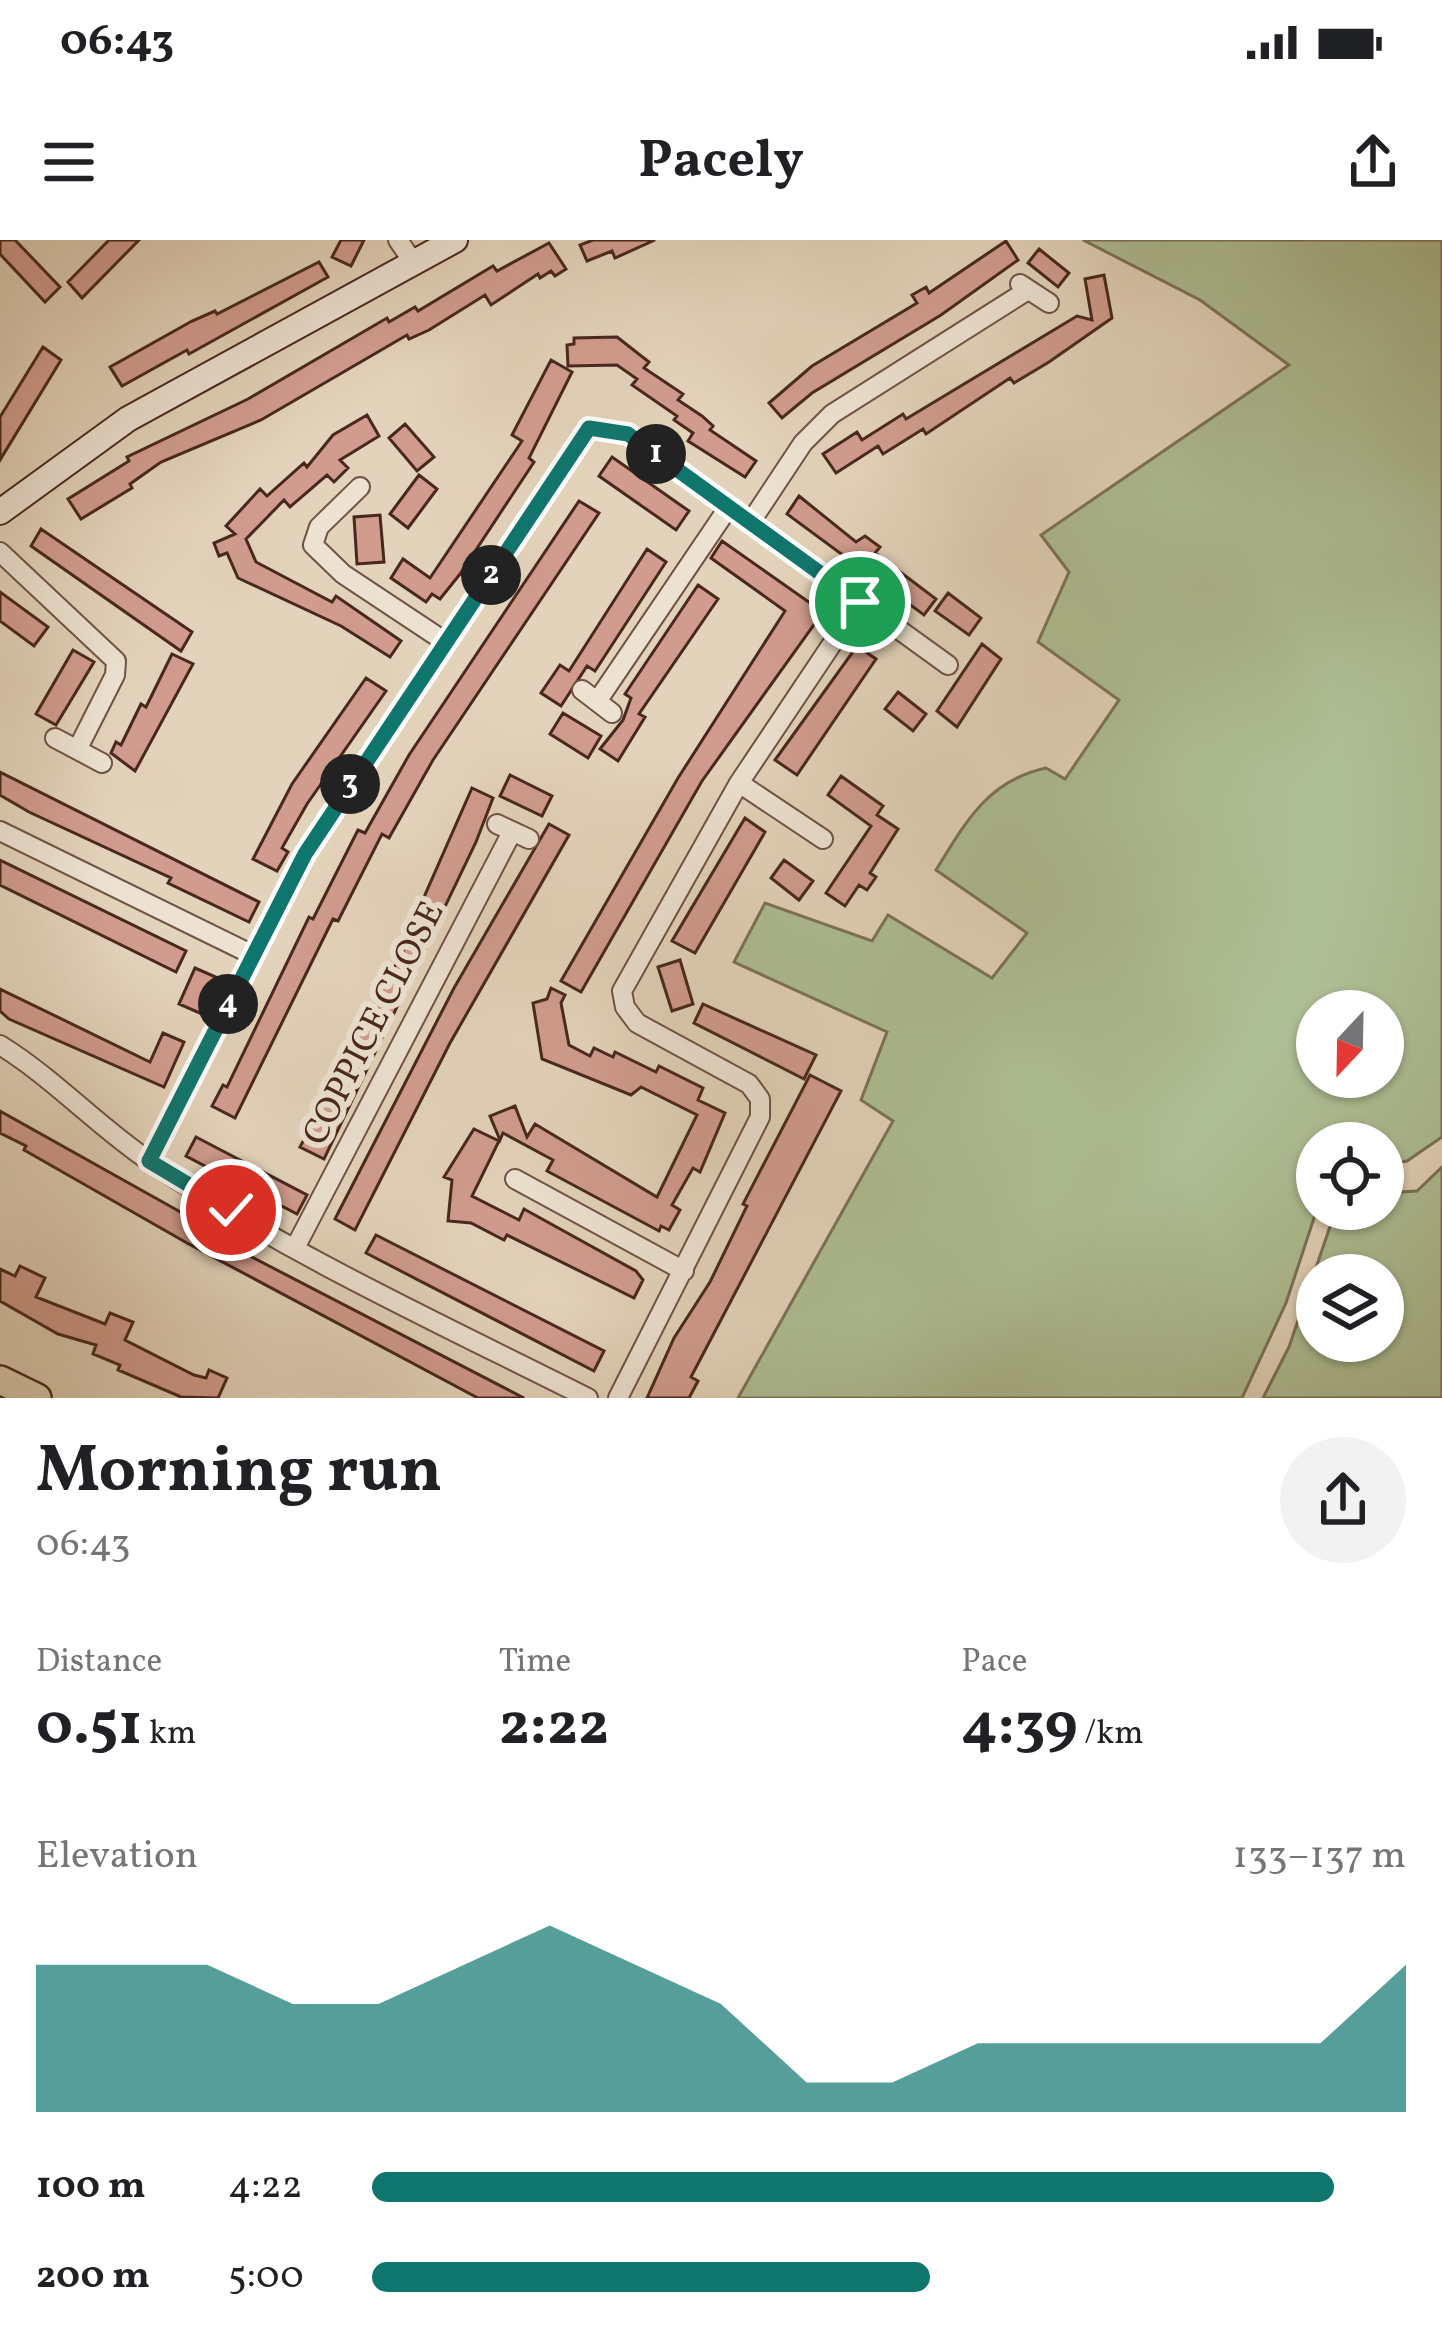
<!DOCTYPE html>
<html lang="en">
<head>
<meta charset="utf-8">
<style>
	:root { --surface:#fff; --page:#f2f2f2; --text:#202124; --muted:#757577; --accent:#0f766e }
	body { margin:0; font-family:Vollkorn,serif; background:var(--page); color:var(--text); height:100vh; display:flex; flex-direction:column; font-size:45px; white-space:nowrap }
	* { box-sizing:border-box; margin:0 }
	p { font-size:39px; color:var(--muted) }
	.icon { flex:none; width:66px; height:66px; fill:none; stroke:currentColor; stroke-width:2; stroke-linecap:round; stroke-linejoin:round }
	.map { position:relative; height:1158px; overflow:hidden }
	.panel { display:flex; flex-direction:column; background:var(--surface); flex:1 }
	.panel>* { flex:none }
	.needle { width:78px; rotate:202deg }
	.buttons { position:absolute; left:1296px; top:750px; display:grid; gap:24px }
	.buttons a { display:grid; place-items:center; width:108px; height:108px; border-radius:50%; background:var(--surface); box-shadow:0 3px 9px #0004; font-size:60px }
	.pin { position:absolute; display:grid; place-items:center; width:102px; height:102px; color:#fff; margin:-51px; border:6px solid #fff; border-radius:50%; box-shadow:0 3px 12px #0007 }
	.km { position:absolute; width:60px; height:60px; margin:-30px; border-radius:50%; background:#222; color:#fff; font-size:33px; line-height:60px; text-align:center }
	.round { display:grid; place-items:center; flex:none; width:126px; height:126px; border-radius:63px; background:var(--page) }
	.headline { display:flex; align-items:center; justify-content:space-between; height:204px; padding:0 36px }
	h1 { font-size:66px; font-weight:700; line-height:90px }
	.metrics { display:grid; grid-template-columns:repeat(3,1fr); gap:18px; height:204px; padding:12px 36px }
	.metrics div { display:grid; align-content:center }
	.metrics b { font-size:60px; font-weight:700 }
	.metrics small { font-size:33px; font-weight:400 }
	.metrics p { font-size:33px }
	.chart { height:336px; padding:24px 36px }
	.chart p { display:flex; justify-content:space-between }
	.chart svg { width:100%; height:216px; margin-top:12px; fill:var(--accent); opacity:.7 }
	ul { padding:0 36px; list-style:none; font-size:39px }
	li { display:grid; grid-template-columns:192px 144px 1fr; align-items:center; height:90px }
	li i { height:30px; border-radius:15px; background:var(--accent) }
	.status { display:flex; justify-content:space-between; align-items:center; height:84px; padding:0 60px; background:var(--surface); direction:ltr }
	.status svg { height:33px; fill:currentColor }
	header { display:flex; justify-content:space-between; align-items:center; height:156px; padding:0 36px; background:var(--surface); font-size:54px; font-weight:700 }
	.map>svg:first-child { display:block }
	.green { fill:#aebe94; stroke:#7b7358; stroke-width:3; fill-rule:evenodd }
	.building { fill:#d19c8e; stroke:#48281d; stroke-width:3 }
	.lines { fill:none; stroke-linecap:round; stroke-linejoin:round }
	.street-casing { stroke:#6f5344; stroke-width:22 }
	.secondary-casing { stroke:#48281d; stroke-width:28 }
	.primary-casing { stroke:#48281d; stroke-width:32 }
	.street { stroke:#ede2d2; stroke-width:18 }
	.secondary { stroke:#ede2d2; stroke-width:24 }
	.primary { stroke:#e3d3ba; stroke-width:27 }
	.route-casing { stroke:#fff; stroke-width:24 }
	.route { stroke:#0f766e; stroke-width:15 }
	.labels { text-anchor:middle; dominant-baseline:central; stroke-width:12; stroke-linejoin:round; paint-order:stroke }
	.street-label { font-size:36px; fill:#48281d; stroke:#ede2d2 }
</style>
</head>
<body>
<div class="status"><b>06:43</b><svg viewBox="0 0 49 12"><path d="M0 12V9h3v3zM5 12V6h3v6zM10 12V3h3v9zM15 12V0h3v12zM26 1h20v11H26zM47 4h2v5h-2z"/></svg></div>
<header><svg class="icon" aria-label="menu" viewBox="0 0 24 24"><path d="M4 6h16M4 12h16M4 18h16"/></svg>Pacely<svg class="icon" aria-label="share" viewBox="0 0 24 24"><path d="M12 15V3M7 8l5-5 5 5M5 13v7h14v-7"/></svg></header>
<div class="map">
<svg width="1442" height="1158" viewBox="0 0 1442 1158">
	<rect width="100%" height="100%" fill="#e3d3ba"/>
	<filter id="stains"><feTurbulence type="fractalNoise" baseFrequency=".00167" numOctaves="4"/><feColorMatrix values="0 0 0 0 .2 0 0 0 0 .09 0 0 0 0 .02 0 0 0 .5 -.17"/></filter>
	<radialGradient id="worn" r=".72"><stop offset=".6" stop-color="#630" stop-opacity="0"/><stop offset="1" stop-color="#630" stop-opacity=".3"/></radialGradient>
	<path class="green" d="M1083,0h359v897l-35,24 -24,5v-23h-66v66l-31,94 -44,95h-504l155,-277 -32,-21 26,-68 -153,-70 31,-59 107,38 16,-26 104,63 35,-45 -91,-63c30,-48 51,-89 110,-102l19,11 54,-79 -81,-58 31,-70 -28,-37 248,-170 -89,-65zM1383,771v66h-66v-66z
		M1442,927v231h-179l26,-51 47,-138h47v-16l34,-2zM1317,1035h66v66h-66z"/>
	<path class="building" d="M0,0h15l45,47 -15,15 -45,-48z
		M109,0h30l-57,58 -14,-16z
		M341,0h23l-13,26 -19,-9z
		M593,0h62l-40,18 -3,-7 -25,10 -7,-16z
		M1006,1l12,19 -77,55 -129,78 -30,25 -13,-15 43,-37 105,-63 -5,-8 14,-8 3,6z
		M549,3l17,26 -11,7 -4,-5 -11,7 -2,-4 -47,31 -6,-10 -56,35 -20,9 -2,-4 -146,85 -100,42 -31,22 2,4 -51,31 -13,-20 61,-38 -2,-4 121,-58 139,-81 2,4 26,-15 3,4 75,-45 4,5z
		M1039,9l30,24 -11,14 -30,-24z
		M319,22l9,15 -139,77 -2,-4 -65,36 -12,-19 82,-46 23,-10 2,3z
		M1104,35l8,43 -63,44 -35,21 -4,-5 -84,56 -3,-5 -40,25 -5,-8 -42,27 -13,-19 34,-22 5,8 41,-26 3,5 171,-103 15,4 -7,-41z
		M617,97l32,25 -5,6 39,26 -5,6 24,16 11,10 -3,4 46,31 -11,16 -57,-36 5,-8 -19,-13 3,-4 -45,-31 5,-6 -20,-14 -49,1 -1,-21 7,-1v-6z
		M43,107l18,13 -61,100v-43z
		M551,120l21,12 -43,86 5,4 -74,112 -20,25 -8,-5 -6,8 -35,-24 12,-19 27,19 92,-137 -10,-6z
		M367,175l12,21 -39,24 8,8 -14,14 -7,-7 -37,32 -6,-7 -38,39 10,23 76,40 4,-6 65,45 -11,16 -49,-31 -103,-48 -11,-25 -8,3 -5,-13 21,-9 -9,-8 34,-37 7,7 37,-33 3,4 26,-32z
		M405,184l29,33 -17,14 -28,-33z
		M612,217l77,54 -13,19 -77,-54z
		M419,235l18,14 -29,39 -18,-14z
		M799,256l57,46 9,-6 15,11 -5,6 61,46 -12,16 -137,-101z
		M579,261l20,12 -166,247 -44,78 -7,-4 -44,87 -5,-2 -98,199 -23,-12 11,-21 4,2 82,-170 4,2 45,-89 7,3 44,-78z
		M380,275l4,47 -27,2 -3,-47z
		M41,289l151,103 -11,19 -150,-105z
		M722,301l101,71 -121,169 -121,211 -20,-11 117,-203 107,-167 -74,-53z
		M647,309l19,13 -71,109 -8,-5 -26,40 -20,-13 19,-28 9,6z
		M698,345l20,14 -79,115 6,3 -27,44 -18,-12 23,-29 8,-22 -6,-4z
		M0,352l48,35 -14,19 -34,-25z
		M948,353l33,25 -12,17 -34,-24z
		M982,404l19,15 -44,68 -20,-16z
		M857,406l19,13 -79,116 -22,-15z
		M73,410l21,12 -38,63 -20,-11z
		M172,414l21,10 -58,107 -24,-18 5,-11 5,3 20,-41 5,3z
		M366,438l20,13 -79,113 -25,44 6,4 -11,19 -24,-12 39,-75z
		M898,452l28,22 -13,17 -28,-22z
		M563,473l38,23 -13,22 -38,-24z
		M0,532l259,130 -10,20 -81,-39 3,-5 -142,-66 -29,-17z
		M510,535l42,21 -10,20 -42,-20z
		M841,536l42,30 -6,9 21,14 -28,44 6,4 -9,13 -8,-5 -14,21 -19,-13 45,-67 -43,-31z
		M472,548l21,10 -17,44 -152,317 -24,-12 126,-240 -5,-3z
		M745,578l20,14 -70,121 -23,-12z
		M549,584l20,11 -119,208 -95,187 -20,-11 119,-231z
		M0,620l186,91 -10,21 -176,-87z
		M784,620l29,21 -14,19 -28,-22z
		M680,720l13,44 -21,7 -14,-44z
		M195,728l23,10 -16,36 -23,-10z
		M551,748l14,7 -4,8 8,42 21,11 4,-8 19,9 2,-5 41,20 3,-6 44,22 -5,12 27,13 -25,59 -7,-4 -21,37 8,5 -11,20 -8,-4 -2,5 -112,-60 6,-11 -50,-27 -3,7 -10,-24 25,-10 12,31 8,-13 122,73 40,-82 -56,-28 -10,8 -89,-36 -9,-56 14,-4z
		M0,749l150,73 13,-29 21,9 -20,45 -155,-68 -9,-8z
		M703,764l113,51 -12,24 -110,-56z
		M810,835l31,16 -150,286 7,4 -9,17h-42l27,-60 36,-56 37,-76 -4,-2z
		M0,871l193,108 -3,6 334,173h-46l-291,-155 -163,-93 2,-4 -26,-13z
		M474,889l25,12 -27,55 47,24 5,-11 112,62 7,9 -9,18 -127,-63 -3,5 -33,-17 -23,-2 4,-41 -8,-3z
		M196,897l111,58 -10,19 -111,-58z
		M376,995l228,116 -10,20 -228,-118z
		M20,1026l25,12 -9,19 69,27 5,-11 23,9 -8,18 69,35 12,3 3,-8 18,8 -9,20 -37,-1 -63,-27 2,-5 -27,-11 3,-9 -38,-11 -58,-33v-32l15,7z"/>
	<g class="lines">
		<defs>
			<path id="street" d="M398,0l15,22
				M1020,44l29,19
				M360,247l-41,40 -6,18 30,29 104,69
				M750,283l53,-80 29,-29 196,-124
				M0,312l116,109 -1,14 -37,73
				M582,450l30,23
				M598,460l130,-192
				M55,498l47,25
				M739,543l84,56
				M497,584l32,15
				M0,591l253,124
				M0,805c55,34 98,82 152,118 136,91 289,161 436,235
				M149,921l157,-309 283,-424 39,6 320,231
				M515,939l169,92
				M296,1006l216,-414
				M618,1158l142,-281v-18l-11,-15 -112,-61 -12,-16 -3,-16 117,-208 121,-181"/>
			<path id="secondary" d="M0,272l128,-93 327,-179"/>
			<path id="primary" d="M0,1140l37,18"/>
		</defs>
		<use href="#street" class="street-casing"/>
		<use href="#secondary" class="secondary-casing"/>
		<use href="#primary" class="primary-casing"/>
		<use href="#street" class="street"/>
		<use href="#secondary" class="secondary"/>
		<use href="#primary" class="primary"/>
	</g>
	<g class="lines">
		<defs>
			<path id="route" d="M231,970l-82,-49 156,-307 284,-426 39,6 232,168"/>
		</defs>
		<use href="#route" class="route-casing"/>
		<use href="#route" class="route"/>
	</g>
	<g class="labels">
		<g class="street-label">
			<text transform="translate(375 784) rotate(-63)">COPPICE CLOSE</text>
		</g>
	</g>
	<rect width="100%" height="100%" filter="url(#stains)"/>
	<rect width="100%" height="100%" fill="url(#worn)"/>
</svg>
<div class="buttons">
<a><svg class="needle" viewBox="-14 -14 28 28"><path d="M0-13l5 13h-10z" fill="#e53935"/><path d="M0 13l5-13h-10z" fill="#757577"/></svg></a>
<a><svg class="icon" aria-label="locate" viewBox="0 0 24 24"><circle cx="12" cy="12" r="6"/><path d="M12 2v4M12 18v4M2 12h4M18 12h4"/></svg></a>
<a><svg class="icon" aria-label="layers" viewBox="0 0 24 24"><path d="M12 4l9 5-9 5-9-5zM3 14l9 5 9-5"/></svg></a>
</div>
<div class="pin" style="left:860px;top:362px;background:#1e9e55"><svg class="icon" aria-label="arrive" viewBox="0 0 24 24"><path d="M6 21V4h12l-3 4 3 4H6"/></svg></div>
<div class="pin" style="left:231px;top:970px;background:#d93025"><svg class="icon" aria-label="check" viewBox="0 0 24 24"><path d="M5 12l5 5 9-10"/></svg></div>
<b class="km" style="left:656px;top:214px">1</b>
<b class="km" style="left:491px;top:335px">2</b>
<b class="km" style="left:350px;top:544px">3</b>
<b class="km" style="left:228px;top:764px">4</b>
</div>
<section class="panel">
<div class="headline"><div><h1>Morning run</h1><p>06:43</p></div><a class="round"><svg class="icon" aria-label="share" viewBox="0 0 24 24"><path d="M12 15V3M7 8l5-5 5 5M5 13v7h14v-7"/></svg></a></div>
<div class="metrics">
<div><p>Distance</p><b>0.51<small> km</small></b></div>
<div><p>Time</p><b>2:22</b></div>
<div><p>Pace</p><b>4:39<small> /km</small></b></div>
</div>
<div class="chart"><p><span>Elevation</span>133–137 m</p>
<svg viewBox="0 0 160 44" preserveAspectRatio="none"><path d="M0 44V14L10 14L20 14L30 22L40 22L50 14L60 6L70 14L80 22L90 38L100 38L110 30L120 30L130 30L140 30L150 30L160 14V44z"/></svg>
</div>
<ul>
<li><b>100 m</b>4:22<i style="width:93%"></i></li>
<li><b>200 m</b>5:00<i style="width:54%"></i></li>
</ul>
</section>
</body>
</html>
